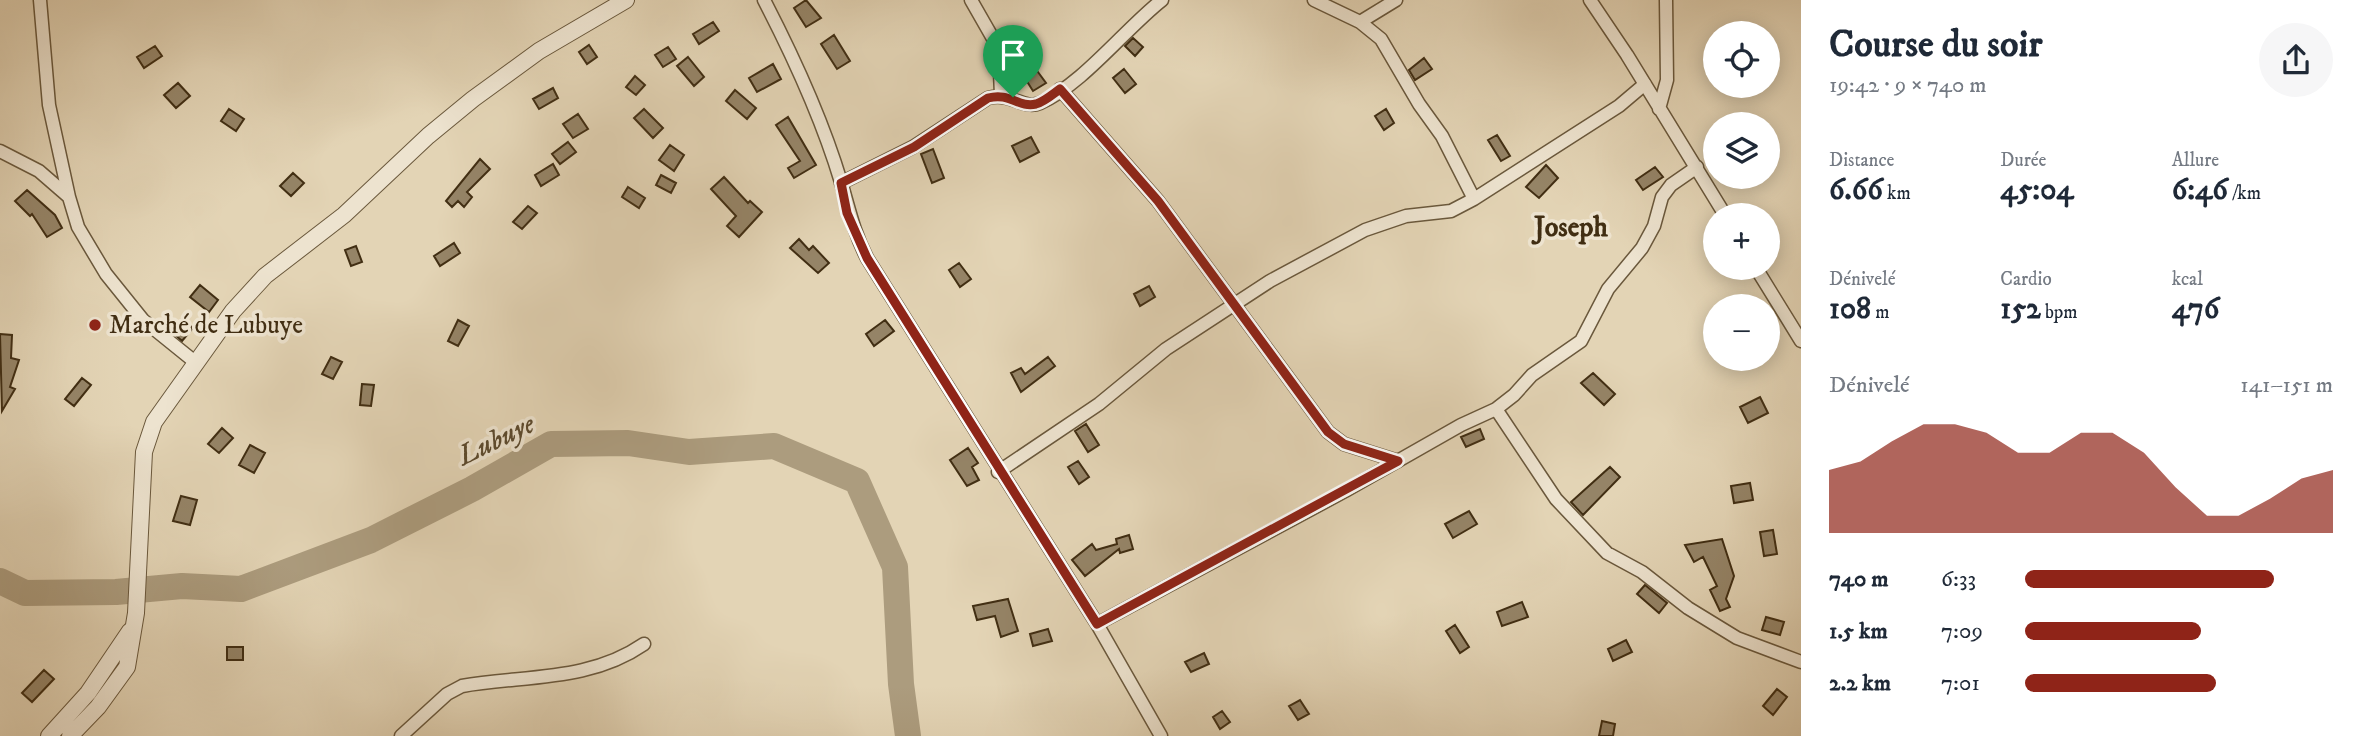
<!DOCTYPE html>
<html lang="fr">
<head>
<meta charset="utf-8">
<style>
	:root { --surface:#fff; --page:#f6f6f7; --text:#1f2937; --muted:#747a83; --accent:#8f2418 }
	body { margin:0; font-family:"IM FELL DW Pica",serif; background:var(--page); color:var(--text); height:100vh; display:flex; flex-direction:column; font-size:26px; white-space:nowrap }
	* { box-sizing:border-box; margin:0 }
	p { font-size:23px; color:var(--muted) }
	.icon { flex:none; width:38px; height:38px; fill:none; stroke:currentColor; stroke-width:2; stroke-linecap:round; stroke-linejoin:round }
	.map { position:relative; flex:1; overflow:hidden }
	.details { display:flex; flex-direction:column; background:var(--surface); width:560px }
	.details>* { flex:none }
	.controls { position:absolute; left:1703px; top:21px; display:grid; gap:14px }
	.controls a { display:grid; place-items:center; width:77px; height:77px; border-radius:50%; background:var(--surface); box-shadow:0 4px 18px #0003; font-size:35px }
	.pin { position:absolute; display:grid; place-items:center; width:60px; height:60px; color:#fff; margin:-72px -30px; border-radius:50% 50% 50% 0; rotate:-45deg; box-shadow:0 0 7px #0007 }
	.pin .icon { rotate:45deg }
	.round { display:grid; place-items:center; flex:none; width:74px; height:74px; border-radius:37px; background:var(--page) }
	.overview { display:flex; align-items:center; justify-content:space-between; height:119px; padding:0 28px }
	h1 { font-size:38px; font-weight:700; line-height:52px }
	.figures { display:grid; grid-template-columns:repeat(3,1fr); gap:10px; height:119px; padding:7px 28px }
	.figures div { display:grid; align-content:center }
	.figures b { font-size:30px; font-weight:700 }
	.figures small { font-size:19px; font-weight:400 }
	.figures p { font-size:19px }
	.chart { height:196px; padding:14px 28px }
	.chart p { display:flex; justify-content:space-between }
	.chart svg { width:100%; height:126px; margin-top:7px; fill:var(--accent); opacity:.7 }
	ul { padding:0 28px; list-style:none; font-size:23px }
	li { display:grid; grid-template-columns:112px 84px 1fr; align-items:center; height:52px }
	li i { height:18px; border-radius:9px; background:var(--accent) }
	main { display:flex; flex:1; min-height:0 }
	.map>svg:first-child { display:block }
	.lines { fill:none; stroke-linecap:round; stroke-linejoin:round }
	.river { stroke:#ac9c7e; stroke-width:26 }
	.building { fill:#958467; stroke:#412e13; stroke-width:2 }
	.minor-casing { stroke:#6a583c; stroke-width:15 }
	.tertiary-casing { stroke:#6a583c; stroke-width:18 }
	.minor { stroke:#ede3cf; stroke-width:12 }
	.tertiary { stroke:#ede3cf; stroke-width:16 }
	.route-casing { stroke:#fff; stroke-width:14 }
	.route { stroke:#8f2418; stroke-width:9 }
	.poi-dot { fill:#8f2418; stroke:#ede3cf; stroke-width:2.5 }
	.labels { text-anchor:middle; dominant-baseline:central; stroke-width:7; stroke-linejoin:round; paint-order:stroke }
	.poi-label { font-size:26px; fill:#412e13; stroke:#ede3cf; text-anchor:start }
	.neighbourhood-label { font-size:28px; font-weight:bold; fill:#412e13; stroke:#ede3cf }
	.water-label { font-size:28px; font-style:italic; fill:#5c4a2e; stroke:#ede3cf }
</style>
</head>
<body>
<main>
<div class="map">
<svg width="1801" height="736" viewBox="0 0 1801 736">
	<rect width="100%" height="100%" fill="#e3d4b5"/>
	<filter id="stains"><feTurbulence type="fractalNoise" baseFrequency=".00286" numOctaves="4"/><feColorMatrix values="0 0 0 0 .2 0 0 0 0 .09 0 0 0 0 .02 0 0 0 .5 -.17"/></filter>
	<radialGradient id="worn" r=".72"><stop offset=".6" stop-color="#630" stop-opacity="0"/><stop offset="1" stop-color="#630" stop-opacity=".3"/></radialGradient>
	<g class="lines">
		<path class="river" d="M0,581l25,12 91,-1 66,-6 59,3 130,-49 101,-51 79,-45 77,-1 61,9 85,-6 83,35 38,86 6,117 7,52"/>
	</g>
	<path class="building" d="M806,0l15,18 -15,9 -12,-19z
		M713,22l6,9 -20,13 -6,-10z
		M834,35l16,26 -13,8 -16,-25z
		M1133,38l10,9 -8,9 -10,-10z
		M589,45l8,12 -10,7 -8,-12z
		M155,46l7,10 -18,12 -7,-11z
		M668,47l8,12 -13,8 -8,-12z
		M688,57l16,20 -10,9 -17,-20z
		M1424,58l8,11 -17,11 -6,-10z
		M773,64l8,15 -24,13 -8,-14z
		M1035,68l11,15 -13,8 -10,-16z
		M1124,69l12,15 -11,9 -12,-15z
		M635,76l10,9 -9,10 -10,-8z
		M178,83l12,13 -14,12 -12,-13z
		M553,88l5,10 -19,11 -6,-10z
		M735,90l21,18 -9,11 -21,-18z
		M229,109l15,10 -8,12 -15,-10z
		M644,109l19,19 -10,10 -19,-20z
		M1386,109l8,14 -10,7 -9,-14z
		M578,114l10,15 -15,9 -10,-14z
		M788,117l28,48 -22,13 -6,-10 12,-7 -24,-36z
		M1497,135l13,21 -9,5 -13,-21z
		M1031,137l8,15 -19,10 -8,-16z
		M568,142l8,10 -16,12 -8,-10z
		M670,145l14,10 -10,16 -15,-11z
		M933,149l11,29 -12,5 -11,-29z
		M480,159l10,10 -23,23 5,5 -8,10 -6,-6 -6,6 -6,-6z
		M553,164l6,11 -18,11 -6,-11z
		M1546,165l12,13 -19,20 -13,-11z
		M1655,167l8,10 -20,13 -7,-10z
		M293,173l11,10 -13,13 -11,-10z
		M661,175l15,8 -5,10 -15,-8z
		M724,177l24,26 2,-2 12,11 -23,25 -12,-11 9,-10 -25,-27z
		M628,187l17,11 -6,10 -17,-11z
		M27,190l28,25 7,13 -15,9 -15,-23 -2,2 -15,-15z
		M528,206l9,7 -15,16 -9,-7z
		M799,239l10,11 4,-4 16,17 -11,10 -28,-25z
		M454,243l6,10 -20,13 -6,-10z
		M356,246l6,16 -11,4 -6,-16z
		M959,263l12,16 -11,8 -11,-17z
		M200,285l18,15 -9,12 -19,-15z
		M1149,286l6,11 -15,9 -6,-12z
		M182,319l11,9 -11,13 -10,-9z
		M458,320l11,6 -11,20 -10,-5z
		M885,320l9,11 -20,15 -8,-12z
		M0,334l12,1 -1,23 8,2 -9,27 5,2 -13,22z
		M331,357l11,5 -9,17 -11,-5z
		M1048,357l7,9 -34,26 -10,-19 10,-5 4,6z
		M1593,373l22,21 -11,11 -23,-22z
		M82,378l9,7 -17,21 -9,-7z
		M362,384l12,1 -3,21 -11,-1z
		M1760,397l8,16 -20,10 -8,-16z
		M1086,424l13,21 -11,7 -13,-21z
		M222,428l11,10 -14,15 -11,-9z
		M1480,429l4,10 -18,8 -5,-10z
		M250,445l15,8 -11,20 -15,-8z
		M968,448l10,15 -6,4 7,13 -12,6 -17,-26z
		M1078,461l11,16 -10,7 -11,-17z
		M1610,467l10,10 -37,38 -12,-13z
		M1750,483l3,17 -19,3 -3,-17z
		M181,496l16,4 -7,25 -17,-4z
		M1469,511l8,13 -24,14 -8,-14z
		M1773,530l4,24 -13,2 -4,-24z
		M1129,535l4,14 -13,4 -1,-4 -34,27 -13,-16 20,-16 4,6 21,-6 -1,-5z
		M1722,539l12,37 -8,23 4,8 -10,4 -10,-21 7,-4 -14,-29 -9,5 -9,-17z
		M1645,585l22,18 -8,10 -22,-19z
		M1008,599l10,32 -17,6 -6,-21 -18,4 -4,-14z
		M1522,602l6,15 -26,9 -5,-14z
		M1766,617l18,5 -4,13 -18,-5z
		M1455,625l14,22 -9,6 -14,-22z
		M1048,629l4,12 -19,5 -3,-12z
		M1626,640l6,12 -19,9 -5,-12z
		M227,647h16v13h-16z
		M1204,653l5,11 -18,8 -6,-10z
		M44,670l10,9 -22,23 -10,-9z
		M1777,689l10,8 -14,18 -10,-9z
		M1300,700l9,14 -11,6 -9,-14z
		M1222,711l8,11 -10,7 -7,-12z
		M1602,721l13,3 -2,12h-14z"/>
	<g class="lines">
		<defs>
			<path id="minor" d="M40,0l9,105 20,92
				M764,0c29,56 59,122 77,182 8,27 13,51 26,76l230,366 64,112
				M971,0l28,49 2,46
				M1314,0l46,22 21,17 38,65 23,32 32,63
				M1590,0l37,55 98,160
				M1360,22l36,-22
				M1060,89l98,112 170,231 16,12 54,17
				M1659,109l8,-29 -1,-80
				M0,151l39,20 30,26 9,30 28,47 37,46 52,42
				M841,183l72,-36 75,-49c24,-6 35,12 52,5 42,-18 85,-74 122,-103
				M1756,268l45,73
				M1496,409l60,90 51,54 35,19 46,36 49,30 64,24
				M998,472l101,-68 67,-55 104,-68 95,-51 41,-14 45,-5 23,-12 145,-93 26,-22
				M1097,624l248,-133 116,-66 35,-16 18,-14 18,-20 49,-34 27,-52 34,-41 12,-22 8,-29 9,-12 26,-18
				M401,736l46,-42 15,-8c63,-11 127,-4 182,-42"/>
			<path id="tertiary" d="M49,736l39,-43 42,-62
				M70,736l28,-29 29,-40 9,-54 8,-161 10,-30 79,-111 32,-35 79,-61 84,-79 45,-37 66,-48 87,-51"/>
		</defs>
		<use href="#minor" class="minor-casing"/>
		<use href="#tertiary" class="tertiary-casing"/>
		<use href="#minor" class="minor"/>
		<use href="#tertiary" class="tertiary"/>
	</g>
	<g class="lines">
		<defs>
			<path id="route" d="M1060,89l98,112 170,231 16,12 54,17 -301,163 -230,-366 -20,-45 -6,-30 73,-36 74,-49c22,-6 30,10 48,6 8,-2 17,-10 24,-15z"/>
		</defs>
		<use href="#route" class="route-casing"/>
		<use href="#route" class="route"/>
	</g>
	<circle class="poi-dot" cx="95" cy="325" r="7"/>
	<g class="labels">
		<g class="poi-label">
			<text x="109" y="325">Marché de Lubuye</text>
		</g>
		<g class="neighbourhood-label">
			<text x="1571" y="227">Joseph</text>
		</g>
		<g class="water-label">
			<text transform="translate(496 440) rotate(-26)">Lubuye</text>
		</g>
	</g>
	<rect width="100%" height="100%" filter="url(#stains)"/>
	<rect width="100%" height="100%" fill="url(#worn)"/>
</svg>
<div class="controls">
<a><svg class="icon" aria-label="locate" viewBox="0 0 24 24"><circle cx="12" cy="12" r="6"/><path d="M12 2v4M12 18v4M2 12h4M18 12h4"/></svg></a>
<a><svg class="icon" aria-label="layers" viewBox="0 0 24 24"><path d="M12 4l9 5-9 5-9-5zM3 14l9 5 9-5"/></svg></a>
<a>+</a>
<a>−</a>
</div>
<div class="pin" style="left:1013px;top:97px;background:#1e9e55"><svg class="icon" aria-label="arrive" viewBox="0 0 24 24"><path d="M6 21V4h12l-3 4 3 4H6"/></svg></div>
</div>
<section class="details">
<div class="overview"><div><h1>Course du soir</h1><p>19:42 · 9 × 740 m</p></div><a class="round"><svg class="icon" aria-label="share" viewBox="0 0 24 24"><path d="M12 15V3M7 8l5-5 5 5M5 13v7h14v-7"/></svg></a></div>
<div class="figures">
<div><p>Distance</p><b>6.66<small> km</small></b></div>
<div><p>Durée</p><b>45:04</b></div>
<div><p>Allure</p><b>6:46<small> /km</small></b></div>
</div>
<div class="figures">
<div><p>Dénivelé</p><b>108<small> m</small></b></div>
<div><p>Cardio</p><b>152<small> bpm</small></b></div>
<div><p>kcal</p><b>476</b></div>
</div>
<div class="chart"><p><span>Dénivelé</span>141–151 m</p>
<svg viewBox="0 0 160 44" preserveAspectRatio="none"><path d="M0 44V22L10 19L20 12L30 6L40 6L50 9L60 16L70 16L80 9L90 9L100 16L110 28L120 38L130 38L140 32L150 25L160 22V44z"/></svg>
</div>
<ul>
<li><b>740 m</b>6:33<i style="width:81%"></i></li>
<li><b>1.5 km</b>7:09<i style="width:57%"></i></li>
<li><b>2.2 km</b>7:01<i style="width:62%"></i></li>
</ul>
</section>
</main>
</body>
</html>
